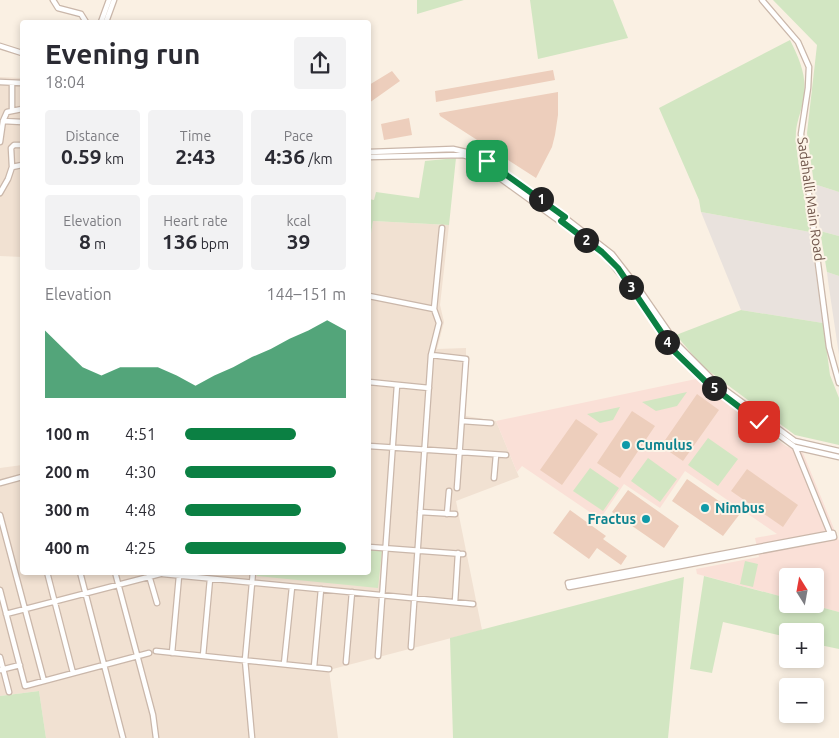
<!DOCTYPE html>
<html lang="en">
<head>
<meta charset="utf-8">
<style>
	:root { --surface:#fff; --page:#f2f2f3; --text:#2b2b33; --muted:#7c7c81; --accent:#0b8043 }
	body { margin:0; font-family:Ubuntu,sans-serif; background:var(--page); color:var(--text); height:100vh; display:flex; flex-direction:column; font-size:19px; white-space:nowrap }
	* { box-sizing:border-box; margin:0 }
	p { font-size:16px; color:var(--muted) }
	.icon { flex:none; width:28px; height:28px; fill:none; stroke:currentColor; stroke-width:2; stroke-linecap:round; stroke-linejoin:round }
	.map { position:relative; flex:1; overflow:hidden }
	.panel { position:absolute; left:20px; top:20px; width:351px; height:555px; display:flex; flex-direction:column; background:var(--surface); border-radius:5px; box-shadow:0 2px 8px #0003 }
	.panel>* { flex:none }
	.needle { width:32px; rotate:349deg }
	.controls { position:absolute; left:779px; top:568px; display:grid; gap:10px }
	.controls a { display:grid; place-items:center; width:45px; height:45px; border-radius:5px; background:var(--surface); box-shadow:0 2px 8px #0003; font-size:25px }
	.pin { position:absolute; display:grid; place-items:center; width:42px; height:42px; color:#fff; margin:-21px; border-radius:10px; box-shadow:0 2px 8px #0006 }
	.km { position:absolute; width:25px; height:25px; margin:-12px; border-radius:50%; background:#222; color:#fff; font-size:14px; line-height:25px; text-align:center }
	.round { display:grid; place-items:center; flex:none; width:52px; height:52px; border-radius:5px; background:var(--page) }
	.summary { display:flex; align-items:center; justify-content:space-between; height:85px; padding:0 25px }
	h1 { font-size:28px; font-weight:700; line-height:38px }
	.metrics { display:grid; grid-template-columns:repeat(3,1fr); gap:8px; height:85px; padding:5px 25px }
	.metrics div { display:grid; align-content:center; border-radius:5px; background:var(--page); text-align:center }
	.metrics b { font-size:21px; font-weight:700 }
	.metrics small { font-size:14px; font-weight:400 }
	.metrics p { font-size:14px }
	.chart { height:140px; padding:10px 25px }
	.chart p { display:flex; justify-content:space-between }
	.chart svg { width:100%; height:90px; margin-top:5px; fill:var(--accent); opacity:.7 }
	ul { padding:0 25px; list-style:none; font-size:16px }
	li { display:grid; grid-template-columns:80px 60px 1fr; align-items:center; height:38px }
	li i { height:12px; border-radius:6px; background:var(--accent) }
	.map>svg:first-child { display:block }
	.residential { fill:#f1e1d2 }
	.commercial { fill:#fae0d7 }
	.industrial { fill:#e9e2dd }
	.green { fill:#d2e6c2 }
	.building { fill:#edcebc }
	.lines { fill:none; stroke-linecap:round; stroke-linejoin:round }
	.minor-casing { stroke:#cab7aa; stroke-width:7 }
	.minor { stroke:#fff; stroke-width:4.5 }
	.route-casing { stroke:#fff; stroke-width:10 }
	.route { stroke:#0b8043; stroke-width:6 }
	.culture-dot { fill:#0f9aa8; stroke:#fdf4e8; stroke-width:2 }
	.labels { text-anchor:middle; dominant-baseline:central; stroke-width:4; stroke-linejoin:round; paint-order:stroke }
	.street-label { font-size:14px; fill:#70564b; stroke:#fdf4e8 }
	.culture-label { font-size:14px; font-weight:bold; fill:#0d838f; stroke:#fdf4e8; text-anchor:start }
</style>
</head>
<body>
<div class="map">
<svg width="839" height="738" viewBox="0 0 839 738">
	<rect width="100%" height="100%" fill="#faf0e3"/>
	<path class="residential" d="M0,77l22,1v179l-22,-1z
		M373,221l76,4 -9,80 4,17 -7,27 29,-1v68l30,5 23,56 -63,24 26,129 -153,40 9,68h-292l-7,-47 -39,5v-228l22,-3v107h347v-325z"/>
	<path class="commercial" d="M696,379l90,67 17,7 36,88v71l-30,-8h6v-28h-27l-1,22 -90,-24 -1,-5 63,-12 -4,-19 22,-4 -92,-63 -25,37 -36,-24 -24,35 -78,-53 -5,6 -21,-51z"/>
	<path class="industrial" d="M814,184l25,8v44l-19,-5z
		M701,212l109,20 13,91 -82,-13z
		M827,272l12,4v79l-11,-74z"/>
	<path class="green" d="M417,0h47l-47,14z
		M530,0h83l15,38 -90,21z
		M773,0h66v192l-25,-8 -7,-51 10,-88z
		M790,40c11,22 19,41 12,66 -3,12 -7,21 -6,34 2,30 10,62 14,92l-109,-20 -2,-12 -40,-92z
		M456,158l-7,67 -76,-4 -4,26v-48l5,1 2,-8 43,6 6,-37z
		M820,231l19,5v40l-12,-4z
		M741,310l82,13 7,52 9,23v47l-44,-10 -93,-69 -26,-31z
		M687,392l-10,14 -21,5 -14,-9z
		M620,407l-7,13 -13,3 -13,-9z
		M708,438l30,21 -20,27 -30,-21z
		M648,458l29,21 -17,23 -29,-21z
		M590,468l29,20 -16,23 -30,-20z
		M369,550l13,1 -4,37 -121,-12v-4h112z
		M745,561l13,3 -5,23 -13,-3z
		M704,576l83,22 1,6h21l30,8v37l-24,-5v-13h-27l-1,6 -64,-15 -11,51 -22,-4z
		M684,577l-16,161h-215l-3,-100z
		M39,691l7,47h-46v-42z"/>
	<path class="building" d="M553,70l2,10 -119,22 -1,-11z
		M392,71l8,10 -31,22v-18z
		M558,92v23l-3,20 -3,12 -16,31 -96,-62 -1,-3z
		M409,118l3,17 -28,5 -3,-16z
		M697,394l22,16 -36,51 -22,-15z
		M632,411l23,15 -35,52 -23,-15z
		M576,419l22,15 -36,51 -22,-15z
		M747,469l51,36 -15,22 -52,-36z
		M687,479l52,36 -16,21 -51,-35z
		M628,490l51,36 -15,22 -52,-36z
		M570,510l36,26 -3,3 24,17 -6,9 -24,-17 -8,11 -36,-26z"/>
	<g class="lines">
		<defs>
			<path id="minor" d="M53,0l5,8 23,6 5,8
				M762,0l36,42 11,25 -1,21 -7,46 28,213 10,36
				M101,22l8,-22
				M106,22l8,-22
				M0,46l22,7
				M0,82l22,1
				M12,83v27
				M22,109l-15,3 -4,9 19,1
				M0,142l3,-21
				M369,152l84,-3 22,5 75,52 62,48 27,35 38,55 39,39 79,58 44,10
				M369,157l94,-2 9,3 130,94 33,40 39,59 31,30 90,66 44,10
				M12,167l-1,-19 3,-3h8
				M0,193l8,-14 4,-12 10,-2
				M369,296l65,13
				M431,355l35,4 -9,129
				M369,382l60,6
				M462,421l29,2
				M369,446l137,9
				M795,447l35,86
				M494,478l2,-23
				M0,483l22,-6
				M420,512l35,2
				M447,514l2,-23
				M0,515l44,166
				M833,533l1,4 -265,50 -1,-4z
				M369,547l94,7
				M47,572l26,101
				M80,572l43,166
				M115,572l38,143 3,23
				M148,572l9,31
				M163,574l310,30
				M0,590l25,96 124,-33
				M455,602l3,-49
				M6,614l154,-40
				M411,647l20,-292 8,-32 -5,-14 8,-81
				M156,651l173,18
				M172,653l7,-77
				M203,656l7,-77
				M378,656l19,-271
				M0,657l9,35
				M346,662l6,-70
				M284,664l8,-77
				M314,667l7,-78
				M0,670l20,-5
				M252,738l-7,-78 8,-88"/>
		</defs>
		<use href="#minor" class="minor-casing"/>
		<use href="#minor" class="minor"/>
	</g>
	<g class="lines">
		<defs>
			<path id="route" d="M487,161l78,56 -4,4 41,31 16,16 56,83 31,30 54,41"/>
		</defs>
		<use href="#route" class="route-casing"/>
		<use href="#route" class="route"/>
	</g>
	<g class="culture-dot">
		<circle cx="626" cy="445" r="5"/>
		<circle cx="705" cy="508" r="5"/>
		<circle cx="646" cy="519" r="5"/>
	</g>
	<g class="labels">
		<g class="street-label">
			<text transform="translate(811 199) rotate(82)">Sadahalli Main Road</text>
		</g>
		<g class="culture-label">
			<text x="636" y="445">Cumulus</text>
			<text x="715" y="508">Nimbus</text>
			<text x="636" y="519" text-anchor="end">Fractus</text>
		</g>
	</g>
</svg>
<div class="controls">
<a><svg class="needle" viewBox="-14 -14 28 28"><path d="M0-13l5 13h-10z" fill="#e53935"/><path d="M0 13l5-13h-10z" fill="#7c7c81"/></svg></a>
<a>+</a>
<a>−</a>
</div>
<div class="pin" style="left:487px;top:161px;background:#1e9e55"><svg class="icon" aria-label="arrive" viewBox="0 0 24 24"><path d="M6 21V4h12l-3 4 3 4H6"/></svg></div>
<div class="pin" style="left:759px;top:422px;background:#d93025"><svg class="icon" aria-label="check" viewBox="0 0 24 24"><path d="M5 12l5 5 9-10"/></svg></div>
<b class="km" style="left:541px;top:199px">1</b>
<b class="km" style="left:586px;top:240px">2</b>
<b class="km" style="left:631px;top:287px">3</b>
<b class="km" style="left:667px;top:342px">4</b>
<b class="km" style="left:714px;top:388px">5</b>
<section class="panel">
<div class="summary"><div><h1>Evening run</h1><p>18:04</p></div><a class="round"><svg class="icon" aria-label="share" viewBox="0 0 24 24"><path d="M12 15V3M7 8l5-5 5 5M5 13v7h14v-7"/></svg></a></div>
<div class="metrics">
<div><p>Distance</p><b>0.59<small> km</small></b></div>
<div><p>Time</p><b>2:43</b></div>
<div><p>Pace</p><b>4:36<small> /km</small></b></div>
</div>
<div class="metrics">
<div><p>Elevation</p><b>8<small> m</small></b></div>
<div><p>Heart rate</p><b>136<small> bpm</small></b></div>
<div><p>kcal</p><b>39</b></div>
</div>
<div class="chart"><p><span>Elevation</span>144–151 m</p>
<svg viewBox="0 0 160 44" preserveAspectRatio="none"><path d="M0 44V11L10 20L20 29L30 33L40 29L50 29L60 29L70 33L80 38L90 33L100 29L110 24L120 20L130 15L140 11L150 6L160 11V44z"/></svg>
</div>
<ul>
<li><b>100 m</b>4:51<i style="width:69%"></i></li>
<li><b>200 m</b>4:30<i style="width:94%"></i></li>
<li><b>300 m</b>4:48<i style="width:72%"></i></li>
<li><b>400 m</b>4:25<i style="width:100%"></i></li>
</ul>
</section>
</div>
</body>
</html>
